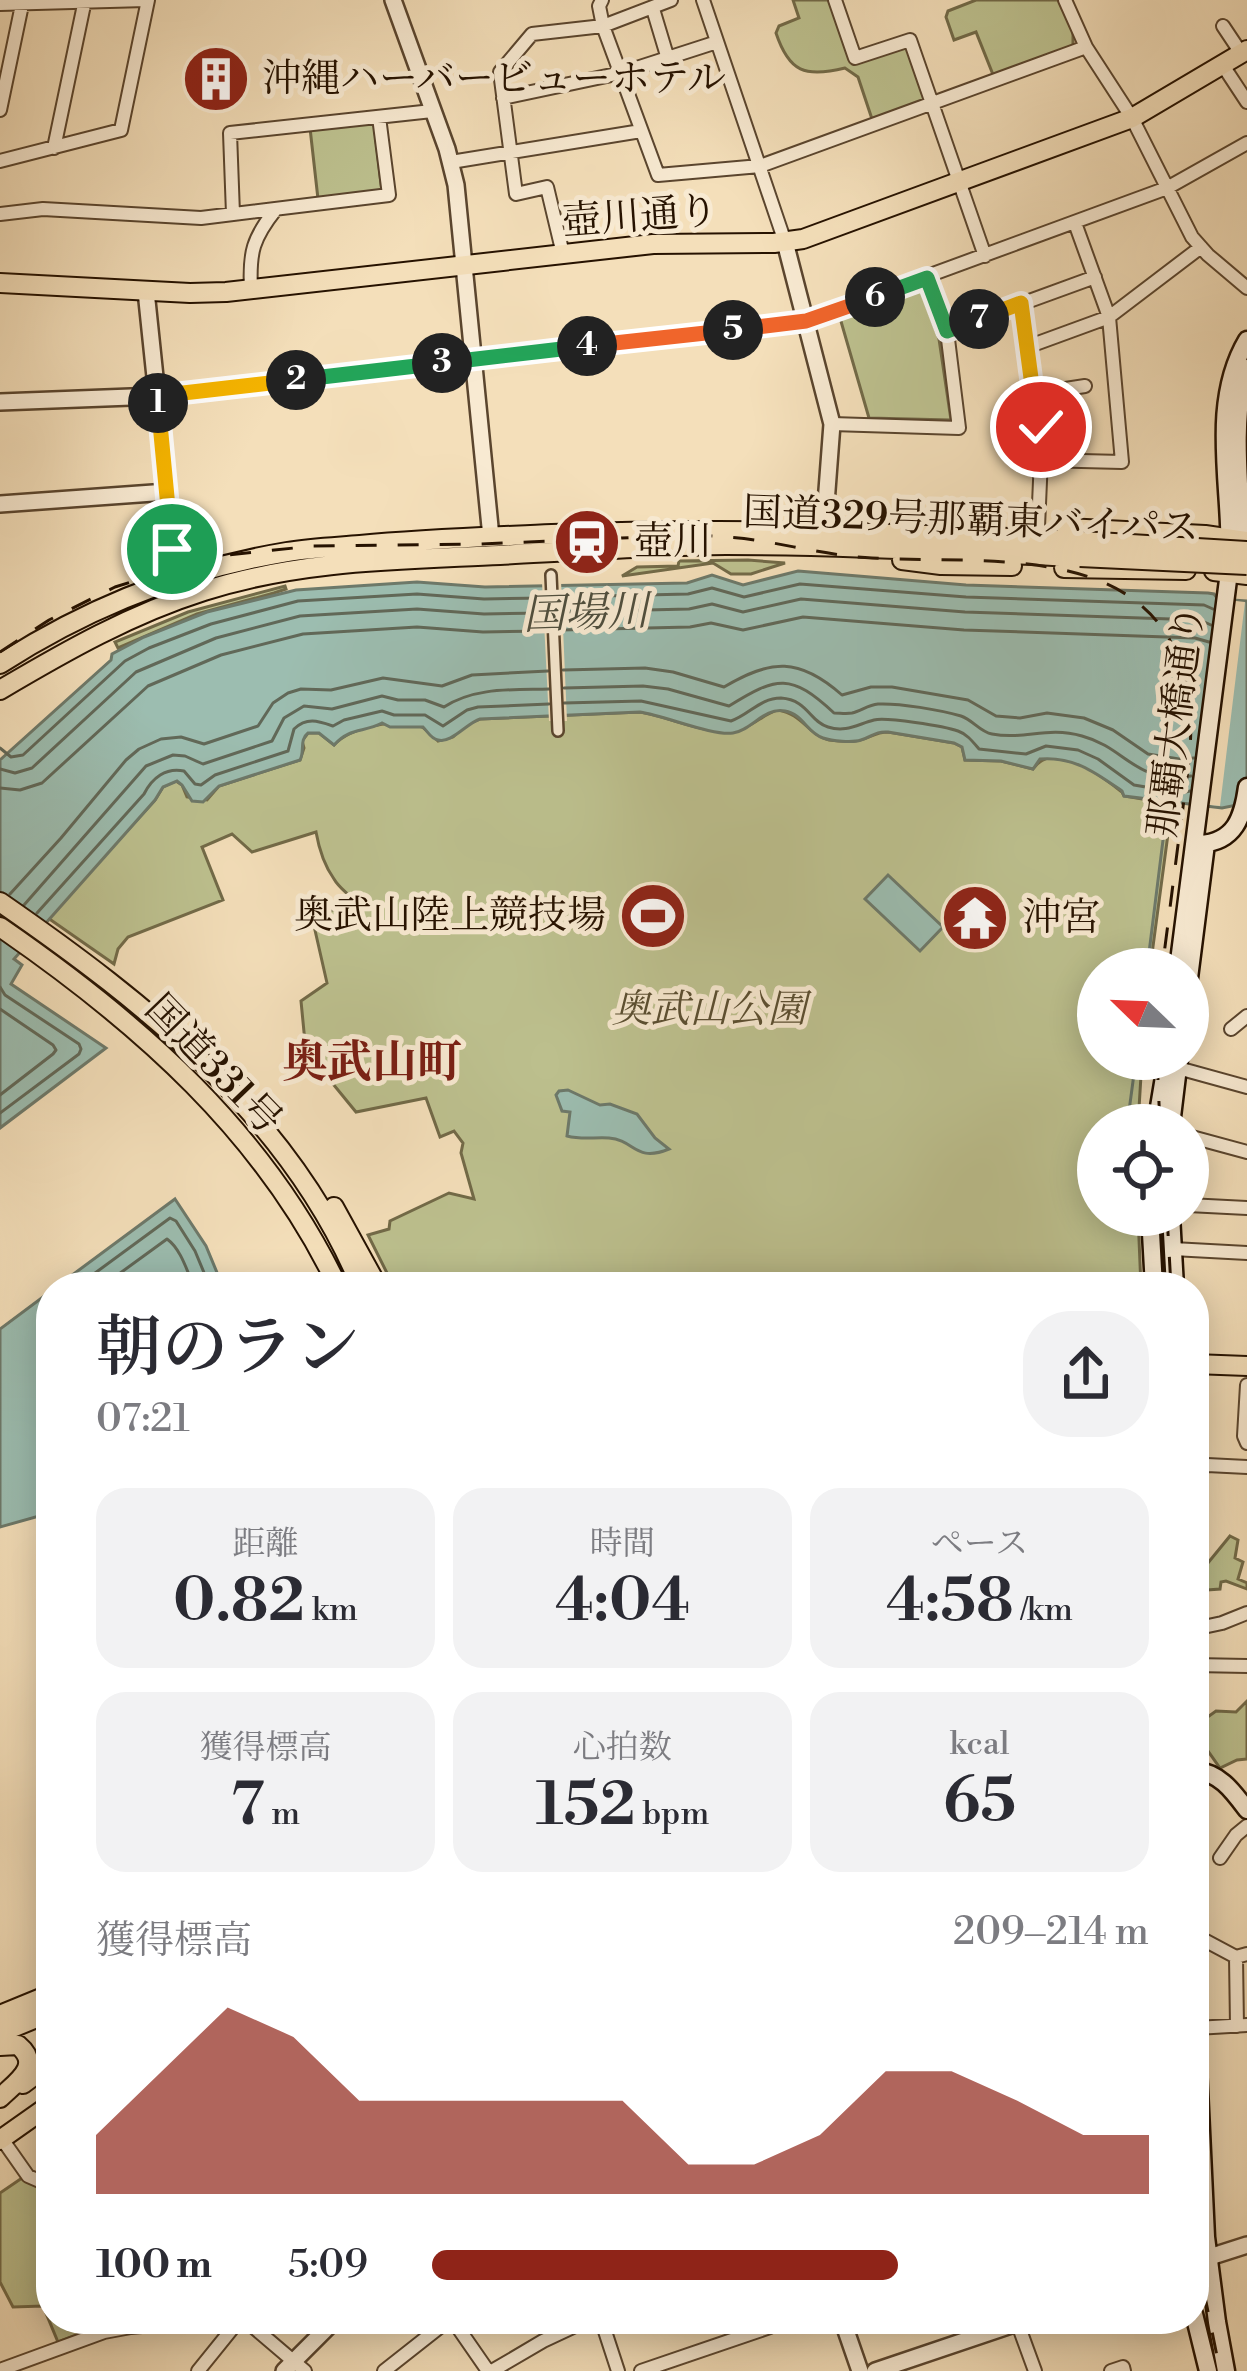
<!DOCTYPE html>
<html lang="ja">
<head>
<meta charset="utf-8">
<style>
	:root { --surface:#fff; --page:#f2f2f3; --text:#2b2b33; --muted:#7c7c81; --accent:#8f2418 }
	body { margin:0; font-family:"Libre Bodoni","Noto Serif JP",serif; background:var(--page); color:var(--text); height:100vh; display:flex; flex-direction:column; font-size:45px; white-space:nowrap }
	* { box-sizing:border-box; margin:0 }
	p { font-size:39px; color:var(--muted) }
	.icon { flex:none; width:66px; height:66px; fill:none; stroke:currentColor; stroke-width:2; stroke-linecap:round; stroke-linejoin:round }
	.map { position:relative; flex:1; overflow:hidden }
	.drawer { position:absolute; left:36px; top:1272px; width:1173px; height:1062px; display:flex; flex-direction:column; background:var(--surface); border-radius:48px; box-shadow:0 6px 30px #0003 }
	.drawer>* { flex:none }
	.needle { width:78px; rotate:293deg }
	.tools { position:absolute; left:1077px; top:948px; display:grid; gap:24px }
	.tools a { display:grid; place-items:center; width:132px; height:132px; border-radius:50%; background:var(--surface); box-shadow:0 6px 30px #0003; font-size:60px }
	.pin { position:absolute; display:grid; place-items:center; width:102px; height:102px; color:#fff; margin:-51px; border:6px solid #fff; border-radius:50%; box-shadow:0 3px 12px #0007 }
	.km { position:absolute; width:60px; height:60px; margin:-30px; border-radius:50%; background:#222; color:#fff; font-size:33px; line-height:60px; text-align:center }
	.round { display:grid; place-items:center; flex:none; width:126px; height:126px; border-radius:48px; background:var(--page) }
	.head { display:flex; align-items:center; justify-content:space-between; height:204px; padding:0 60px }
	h1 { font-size:66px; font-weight:600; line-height:90px }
	.figures { display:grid; grid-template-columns:repeat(3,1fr); gap:18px; height:204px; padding:12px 60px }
	.figures div { display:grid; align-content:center; border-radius:30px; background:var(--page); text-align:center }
	.figures b { font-size:60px; font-weight:600 }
	.figures small { font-size:33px; font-weight:400 }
	.figures p { font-size:33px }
	.chart { height:336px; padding:24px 60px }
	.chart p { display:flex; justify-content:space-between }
	.chart svg { width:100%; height:216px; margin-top:12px; fill:var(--accent); opacity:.7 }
	ul { padding:0 60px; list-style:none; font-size:39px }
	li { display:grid; grid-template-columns:192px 144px 1fr; align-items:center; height:90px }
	li i { height:30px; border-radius:15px; background:var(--accent) }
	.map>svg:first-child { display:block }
	.green { fill:#bdc18f; stroke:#726a48; stroke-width:3 }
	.water { fill:#9cbdb0; stroke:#6d796a; stroke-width:3 }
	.pier { fill:#f4dfba }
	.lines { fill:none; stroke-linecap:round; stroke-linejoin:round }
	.shore { stroke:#616858; stroke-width:3 }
	.stream { stroke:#6d796a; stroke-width:3 }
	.pedestrian-casing { stroke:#5a452e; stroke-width:14 }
	.minor-casing { stroke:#5a452e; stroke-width:16 }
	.tertiary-casing { stroke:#5a452e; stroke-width:20 }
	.secondary-casing { stroke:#261200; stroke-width:21 }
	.primary-casing { stroke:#261200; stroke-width:22 }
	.trunk-casing { stroke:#261200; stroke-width:22 }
	.pedestrian { stroke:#f8ead2; stroke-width:9 }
	.minor { stroke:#f8ead2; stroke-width:12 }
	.tertiary { stroke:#f8ead2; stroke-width:15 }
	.secondary { stroke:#f8ead2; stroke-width:16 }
	.primary { stroke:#f4dfba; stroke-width:18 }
	.trunk { stroke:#f4dfba; stroke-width:18 }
	.rail { stroke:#261200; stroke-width:3; stroke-dasharray:21 21; stroke-linecap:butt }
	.trunk-bridge-casing { stroke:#261200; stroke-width:22; stroke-linecap:butt }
	.trunk-bridge { stroke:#f4dfba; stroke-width:18 }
	.split-1-casing { stroke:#fff; stroke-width:24 }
	.split-2-casing { stroke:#fff; stroke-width:24 }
	.split-3-casing { stroke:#fff; stroke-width:24 }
	.split-4-casing { stroke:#fff; stroke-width:24 }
	.split-5-casing { stroke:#fff; stroke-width:24 }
	.split-6-casing { stroke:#fff; stroke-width:24 }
	.split-7-casing { stroke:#fff; stroke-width:24 }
	.split-8-casing { stroke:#fff; stroke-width:24 }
	.split-1 { stroke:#f5b400; stroke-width:15 }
	.split-2 { stroke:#f5b400; stroke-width:15 }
	.split-3 { stroke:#22a559; stroke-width:15 }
	.split-4 { stroke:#22a559; stroke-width:15 }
	.split-5 { stroke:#f0652b; stroke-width:15 }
	.split-6 { stroke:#f0652b; stroke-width:15 }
	.split-7 { stroke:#22a559; stroke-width:15 }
	.split-8 { stroke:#f5b400; stroke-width:15 }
	.labels { text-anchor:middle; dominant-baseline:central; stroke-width:10; stroke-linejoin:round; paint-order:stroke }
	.poi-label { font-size:39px; fill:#261200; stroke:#f8ead2; text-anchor:start }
	.street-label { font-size:39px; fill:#261200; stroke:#f8ead2 }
	.park-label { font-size:39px; font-style:italic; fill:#5b4f32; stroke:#f8ead2 }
	.water-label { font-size:42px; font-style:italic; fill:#4f4e3e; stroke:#f8ead2 }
	.quarter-label { font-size:45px; font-weight:bold; fill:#7a1f14; stroke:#f8ead2 }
</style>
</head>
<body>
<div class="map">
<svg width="1247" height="2371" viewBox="0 0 1247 2371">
	<rect width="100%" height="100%" fill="#f4dfba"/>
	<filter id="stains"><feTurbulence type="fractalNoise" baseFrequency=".00167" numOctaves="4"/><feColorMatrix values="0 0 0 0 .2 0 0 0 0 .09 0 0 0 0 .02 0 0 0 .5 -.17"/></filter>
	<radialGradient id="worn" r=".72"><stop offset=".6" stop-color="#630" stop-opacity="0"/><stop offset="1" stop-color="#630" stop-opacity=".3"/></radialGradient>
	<path class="green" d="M793,0h37l23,63 54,-16 19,49 -3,6 -51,17 -14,-42 -13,-9c-40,10 -56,4 -69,-35l3,-7 20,-8z
		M976,0h85l12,32v17l-79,28 -18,-45 -22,8 -8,-23 2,-6z
		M374,123l8,69 -64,7 -8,-71z
		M921,290l18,49 12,81 -82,-2 -29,-100z
		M748,560l37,3 -34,11h-20l-18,-11 -91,13 15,-9 41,-1 1,-5z
		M285,586l1,3 -12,4 -77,21 -79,34 -3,-6 73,-30z
		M778,710c25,4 30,25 51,30 8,1 24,2 31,0 10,-2 15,-8 28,-8l66,11 8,4 3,13 36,1 32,8c21,-31 68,7 89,23l2,4 48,8 -22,165h-52v90h44l-4,66h-40v90h40l3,72h-747l-26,-52 21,-6 1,-8 59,-28 25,6 -13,-46 2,-10 -9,-12 -14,6 -14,-39 -70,14 -32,-39 -1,-20 -16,10 -6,-62 26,-18 -15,-66 43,-15c-6,-8 -16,-14 -21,-23 -10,-14 -15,-30 -18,-47l-64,20 -20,-18 -30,13 21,53 -95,37 -10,12 -4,15 -66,-46 107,-118 8,-13 13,-6 6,4 5,12 20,3 12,-14 81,-26 4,-12 -2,-7 6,-8h11l15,12c16,-18 65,-28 88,-18 2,1 14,12 16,14l15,-4 14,-13 13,-5 160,-7c33,5 71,27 104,16 13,-5 21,-15 34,-18z
		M1230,1536l8,4 -3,18 8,4 -5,17 9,4v6l-21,-8 -5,1 -1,7 -13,1 -10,-4v-17h6z
		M1247,1701v58l-10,1 -17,8 -19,-27 1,-20 14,-10 20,1z
		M22,2178l29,16v125h89l-48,10 -34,13 -15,-36 -30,1 -13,-25v-89z"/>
	<path class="water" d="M798,571l168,14 242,8 6,1 4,5 29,2v202l-25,5 -98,-12 -2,-5c-26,-18 -48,-35 -82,-32l-7,10 -32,-8 -36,-1 -3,-13 -8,-4 -66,-11c-13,-1 -16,5 -27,8 -9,3 -29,1 -38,-2 -16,-5 -20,-24 -38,-27 -22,-4 -32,19 -52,22 -21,3 -67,-17 -93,-21l-160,7c-13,4 -29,25 -42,21 -7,-1 -10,-8 -15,-13h-33l-8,-4c-19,10 -32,4 -48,22l-15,-12h-11c-9,7 -3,18 -8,27l-81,26 -16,16 -11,-1 -10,-16 -5,-4 -14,6 -8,13 -141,159 8,6 -11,19 95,64 -106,80v-368l111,-100 1,-6 32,-17 63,-25 89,-22 121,-8 68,5 202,-4 25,-8 31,10z
		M888,875l55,52 -23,24 -55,-52z
		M568,1090l32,15 10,-1 27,10 18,24 14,11c-34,14 -34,-9 -60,-11 -15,-1 -27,2 -42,-2l3,-24 -8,-1 -6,-16 3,-4z
		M175,1199l31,47 17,41h-167z
		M51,1291v227l-12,-2 -39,11v-198z"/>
	<path class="pier" d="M561,581l6,140h-18l-7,-139z
		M1218,599l27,3 -25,204 -28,-3z"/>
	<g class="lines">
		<path class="shore" d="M560,597l128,-3 24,-6 32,9 56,-13 166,13 238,8 9,4
			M560,612l129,-3 23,-5 31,8 58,-13 164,13 235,8 11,5
			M561,630l129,-3 21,-4 32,7 60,-13 161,13 231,8 14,4
			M563,670l82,-2 28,4 51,15c47,-28 75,-30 118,8l29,-8h21l76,13 28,16 24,2 27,-5 37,5 29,12 35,24 31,5 15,-1
			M564,688l79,-2 25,3 61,17c48,-30 62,-33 105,7 6,0 12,1 18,0 9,-2 16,-8 26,-9 22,-1 62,6 83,12 12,4 19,16 31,18 33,6 55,-8 90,2 45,12 52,48 109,40
			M564,703l77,-2 90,20c18,-6 29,-23 50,-23 27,2 28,23 47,29 18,6 30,-3 46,-7 12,-3 70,6 84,11 9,3 15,11 21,18l47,5 20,-8 32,4 20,9 36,26 47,8 9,-2
			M0,748l11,9 12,-2 102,-94 24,-13 62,-24 87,-23 119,-7 67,5 61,-1
			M0,769l15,4 17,-5 104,-96 80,-34 84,-22 117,-7 67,5 61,-1
			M0,788l20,2 22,-7 106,-97 73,-31 82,-21 114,-7 66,5 63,-1
			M10,894l51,-56 65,-78 13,-11 22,-10 20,-2 23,7 54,-18 15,-23 15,-10 13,-4 30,1 52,-12 59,8 30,-11 76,-4
			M24,905l122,-139 27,-11 12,1 18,8 69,-23 12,-23 20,-12 28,3 50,-13 16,4h27l19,7c31,-20 68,-17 105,-18
			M37,913l107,-119c8,-16 22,-27 40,-23l11,13 6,1 14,-10 73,-24 6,-22c13,-12 24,-8 39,-3l11,-6 38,-9 12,4h31l18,11 24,-16 11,-3 71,-3
			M0,987l5,8 74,49 2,5 -2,5 -79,59
			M0,1009l53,36 3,5 -3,4 -53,41
			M76,1287l94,-69 6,3 19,30 15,36
			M101,1287l66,-48c14,10 20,32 27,48"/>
		<path class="stream" d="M1147,969l21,-169
			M1129,1111l7,-52"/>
		<defs>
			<path id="pedestrian" d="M551,575l7,156"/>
			<path id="minor" d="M602,0l-3,6 4,20 55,149 102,-9 326,-119
				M703,0l82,242
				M835,0l20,58 55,-18 75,216
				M1065,0l21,47 46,71 60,119 16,18 39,33
				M0,4l146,-4
				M653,9l15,50
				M1223,26l18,27
				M1222,64l25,38
				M503,98l118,-25 96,-31
				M0,110l23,-110
				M54,148l31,-148
				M0,161l121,-31 27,-130
				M451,162l190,-31
				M0,214l43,-5 158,9 188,-23 -10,-78
				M233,214l-3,-81 202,-22
				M563,254l-16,-67 -31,7 -16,-122 32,-38 71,-8 68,-26
				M251,289c-2,-37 2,-51 25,-80
				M1021,303l14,105 7,27 -4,92
				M805,321l362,-133 80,-45
				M947,331l148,-54
				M1027,347l82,-30 92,-70
				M1033,394l52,-8
				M832,424l127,4 -12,-97 -20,-53
				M1041,460l81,2 -13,-145 -34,-94
				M1231,1029l16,-13
				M1178,1068l69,19
				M1188,1136l59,16
				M1188,1205l59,3
				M1173,1249l74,4
				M1247,1385l-3,51 3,7
				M1194,1472l13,-7 40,2
				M1194,1629l28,-6 25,-10
				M1194,1665l53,1
				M1220,1858l16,-23 11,-9
				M1206,1941l30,16 11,-3
				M1236,1957l1,69
				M1196,2028l51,-3
				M2,2139l26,37 23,10
				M244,2319l61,52
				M452,2319l36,52
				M601,2319l17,52
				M1016,2319l19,52
				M0,2370l104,-38 27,-5 86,-8
				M198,2371l42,-52
				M384,2371l66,-52
				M492,2371l51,-30 47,-22
				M641,2371l129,-44 -3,-8
				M1111,2371l12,-4 1,4"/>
			<path id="tertiary" d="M393,0l54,149 9,36 35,352
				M785,242l47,182 -8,106
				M146,291l27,258 9,49
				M0,402l157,-6 648,-75
				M0,504l167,-12
				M1194,2262l53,-17
				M842,2319l18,52
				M284,2371l52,-52
				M875,2371l154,-52"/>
			<path id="secondary" d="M1243,552c-2,-54 -13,-133 4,-184
				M1200,844c35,-2 43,-27 47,-57
				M1178,969l51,-397c6,-75 -23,-163 18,-232
				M1188,986l18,-142
				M1156,1125l11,-66
				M1171,1125l8,-66
				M1150,1215l4,72
				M1171,1215l4,72
				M1194,1770c26,3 38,20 53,40
				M1194,1982l12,255 11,85 9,49
				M1194,2314l14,57"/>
			<path id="primary" d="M1194,1364l53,2"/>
			<path id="trunk" d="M0,283l190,10 36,-1 427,-48 121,-1 29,-4 329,-121 115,-68
				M1066,528l139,7 42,6
				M902,560l39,5 71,1
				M1064,568l122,2
				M1214,571l33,4
				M0,664c87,-56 185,-95 287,-112 24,-4 49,-5 73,-7 64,-6 128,-8 192,-11 177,-7 352,-1 529,7
				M0,690c66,-39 131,-76 204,-99 97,-31 195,-31 296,-36 75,-4 151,-9 226,-10 119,0 236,7 354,12
				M0,902c146,101 292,216 361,385
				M0,927c138,95 265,206 338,360
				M334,1207l44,80
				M0,2015l51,-21
				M0,2033l51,-21
				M0,2046l18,-1c25,21 -2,37 -18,53
				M23,2084l28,-21
				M0,2140l51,-36"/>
		</defs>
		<use href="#pedestrian" class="pedestrian-casing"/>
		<use href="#minor" class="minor-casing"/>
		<use href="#tertiary" class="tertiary-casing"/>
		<use href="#secondary" class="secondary-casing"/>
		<use href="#primary" class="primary-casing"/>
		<use href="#trunk" class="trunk-casing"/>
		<use href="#pedestrian" class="pedestrian"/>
		<use href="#minor" class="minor"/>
		<use href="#tertiary" class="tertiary"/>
		<use href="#secondary" class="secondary"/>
		<use href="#primary" class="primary"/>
		<use href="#trunk" class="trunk"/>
		<path class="rail" d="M0,652l49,-32 66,-33 73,-23 39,-9 86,-9 168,-2 210,-9c21,1 42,2 64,5 39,6 77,16 117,18 114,7 285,-20 315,130 9,42 0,85 -5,127 -7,51 -13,103 -20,154
			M1157,1059l3,66
			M1167,1215l4,72
			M1194,2166l7,111 19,94"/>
		<defs>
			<path id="trunk-bridge" d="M1081,541l166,10
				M1080,557l167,8"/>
		</defs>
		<use href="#trunk-bridge" class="trunk-bridge-casing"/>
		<use href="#trunk-bridge" class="trunk-bridge"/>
	</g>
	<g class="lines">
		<defs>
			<path id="split-1" d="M158,403l14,146"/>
			<path id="split-2" d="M158,403l-1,-7 139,-16"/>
			<path id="split-3" d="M296,380l146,-17"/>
			<path id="split-4" d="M442,363l145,-17"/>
			<path id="split-5" d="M587,346l146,-16"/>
			<path id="split-6" d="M733,330l73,-9 69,-24"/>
			<path id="split-7" d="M875,297l52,-19 20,53 32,-12"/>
			<path id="split-8" d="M979,319l42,-16 14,105 6,19"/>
		</defs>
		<use href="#split-1" class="split-1-casing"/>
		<use href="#split-2" class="split-2-casing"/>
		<use href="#split-3" class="split-3-casing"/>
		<use href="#split-4" class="split-4-casing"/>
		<use href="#split-5" class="split-5-casing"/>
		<use href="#split-6" class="split-6-casing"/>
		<use href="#split-7" class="split-7-casing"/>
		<use href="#split-8" class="split-8-casing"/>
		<use href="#split-1" class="split-1"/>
		<use href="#split-2" class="split-2"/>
		<use href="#split-3" class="split-3"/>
		<use href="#split-4" class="split-4"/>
		<use href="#split-5" class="split-5"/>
		<use href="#split-6" class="split-6"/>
		<use href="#split-7" class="split-7"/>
		<use href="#split-8" class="split-8"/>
	</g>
	<defs>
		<symbol id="building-disc" viewBox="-11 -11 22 22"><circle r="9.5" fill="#8f2418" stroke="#f8ead2"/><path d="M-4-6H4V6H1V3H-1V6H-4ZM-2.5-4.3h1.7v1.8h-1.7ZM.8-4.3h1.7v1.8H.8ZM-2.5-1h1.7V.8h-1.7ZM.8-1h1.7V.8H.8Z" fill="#fff"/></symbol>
		<symbol id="station-disc" viewBox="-11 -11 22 22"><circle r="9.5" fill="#8f2418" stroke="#f8ead2"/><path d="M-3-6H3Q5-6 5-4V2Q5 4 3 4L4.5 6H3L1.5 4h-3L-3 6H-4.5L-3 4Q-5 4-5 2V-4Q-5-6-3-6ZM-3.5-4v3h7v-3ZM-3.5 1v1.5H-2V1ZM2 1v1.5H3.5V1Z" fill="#fff"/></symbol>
		<symbol id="stadium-disc" viewBox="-11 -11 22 22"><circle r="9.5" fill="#8f2418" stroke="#f8ead2"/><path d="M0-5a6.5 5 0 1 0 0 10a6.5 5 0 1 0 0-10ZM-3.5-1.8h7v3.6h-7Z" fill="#fff"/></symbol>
		<symbol id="temple-disc" viewBox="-11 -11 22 22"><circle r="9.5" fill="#8f2418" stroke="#f8ead2"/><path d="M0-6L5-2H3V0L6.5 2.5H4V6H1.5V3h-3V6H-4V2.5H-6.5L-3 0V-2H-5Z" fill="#fff"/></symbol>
	</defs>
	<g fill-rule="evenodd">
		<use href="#building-disc" x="178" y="41" width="76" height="76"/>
		<use href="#station-disc" x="549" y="504" width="76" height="76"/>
		<use href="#stadium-disc" x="615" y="878" width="76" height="76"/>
		<use href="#temple-disc" x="937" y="880" width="76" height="76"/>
	</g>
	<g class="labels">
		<g class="poi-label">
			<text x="262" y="79">沖縄ハーバービューホテル</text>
			<text x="634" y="542">壺川</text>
			<text x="606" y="916" text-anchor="end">奥武山陸上競技場</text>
			<text x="1022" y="918">沖宮</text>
		</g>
		<g class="street-label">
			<text transform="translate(640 217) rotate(-4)">壺川通り</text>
			<text transform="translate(971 521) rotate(2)">国道329号那覇東バイパス</text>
			<text transform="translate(1177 721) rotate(-83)">那覇大橋通り</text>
			<text transform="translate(213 1065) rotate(46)">国道331号</text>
		</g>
		<g class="park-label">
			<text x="709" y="1010">奥武山公園</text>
		</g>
		<g class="water-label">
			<text transform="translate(586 614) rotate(-2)">国場川</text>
		</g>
		<g class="quarter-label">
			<text x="372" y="1063">奥武山町</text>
		</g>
	</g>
	<rect width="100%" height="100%" filter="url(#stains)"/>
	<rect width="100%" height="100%" fill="url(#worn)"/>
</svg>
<div class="tools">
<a><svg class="needle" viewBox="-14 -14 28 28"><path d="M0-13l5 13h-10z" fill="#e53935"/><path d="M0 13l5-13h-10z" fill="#7c7c81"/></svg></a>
<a><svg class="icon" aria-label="locate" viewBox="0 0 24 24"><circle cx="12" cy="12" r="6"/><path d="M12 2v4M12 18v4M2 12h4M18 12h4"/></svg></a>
</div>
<div class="pin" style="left:172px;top:549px;background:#1e9e55"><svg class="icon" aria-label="arrive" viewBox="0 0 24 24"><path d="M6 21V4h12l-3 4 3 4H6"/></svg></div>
<div class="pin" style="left:1041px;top:427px;background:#d93025"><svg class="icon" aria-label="check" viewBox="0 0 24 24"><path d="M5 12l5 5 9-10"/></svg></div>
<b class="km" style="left:158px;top:403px">1</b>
<b class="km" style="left:296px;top:380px">2</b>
<b class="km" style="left:442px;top:363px">3</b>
<b class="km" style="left:587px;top:346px">4</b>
<b class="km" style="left:733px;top:330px">5</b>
<b class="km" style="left:875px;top:297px">6</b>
<b class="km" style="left:979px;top:319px">7</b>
<section class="drawer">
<div class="head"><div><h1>朝のラン</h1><p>07:21</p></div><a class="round"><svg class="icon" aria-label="share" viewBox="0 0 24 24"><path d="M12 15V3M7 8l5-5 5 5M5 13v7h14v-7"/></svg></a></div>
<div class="figures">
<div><p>距離</p><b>0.82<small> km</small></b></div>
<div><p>時間</p><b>4:04</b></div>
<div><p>ペース</p><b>4:58<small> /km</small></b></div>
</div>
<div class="figures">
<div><p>獲得標高</p><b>7<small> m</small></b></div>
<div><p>心拍数</p><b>152<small> bpm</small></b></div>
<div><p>kcal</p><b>65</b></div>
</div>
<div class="chart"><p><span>獲得標高</span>209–214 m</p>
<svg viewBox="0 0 160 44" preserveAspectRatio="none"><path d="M0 44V32L10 19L20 6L30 12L40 25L50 25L60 25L70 25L80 25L90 38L100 38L110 32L120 19L130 19L140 25L150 32L160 32V44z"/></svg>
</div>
<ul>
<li><b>100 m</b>5:09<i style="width:65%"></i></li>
</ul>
</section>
</div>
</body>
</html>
